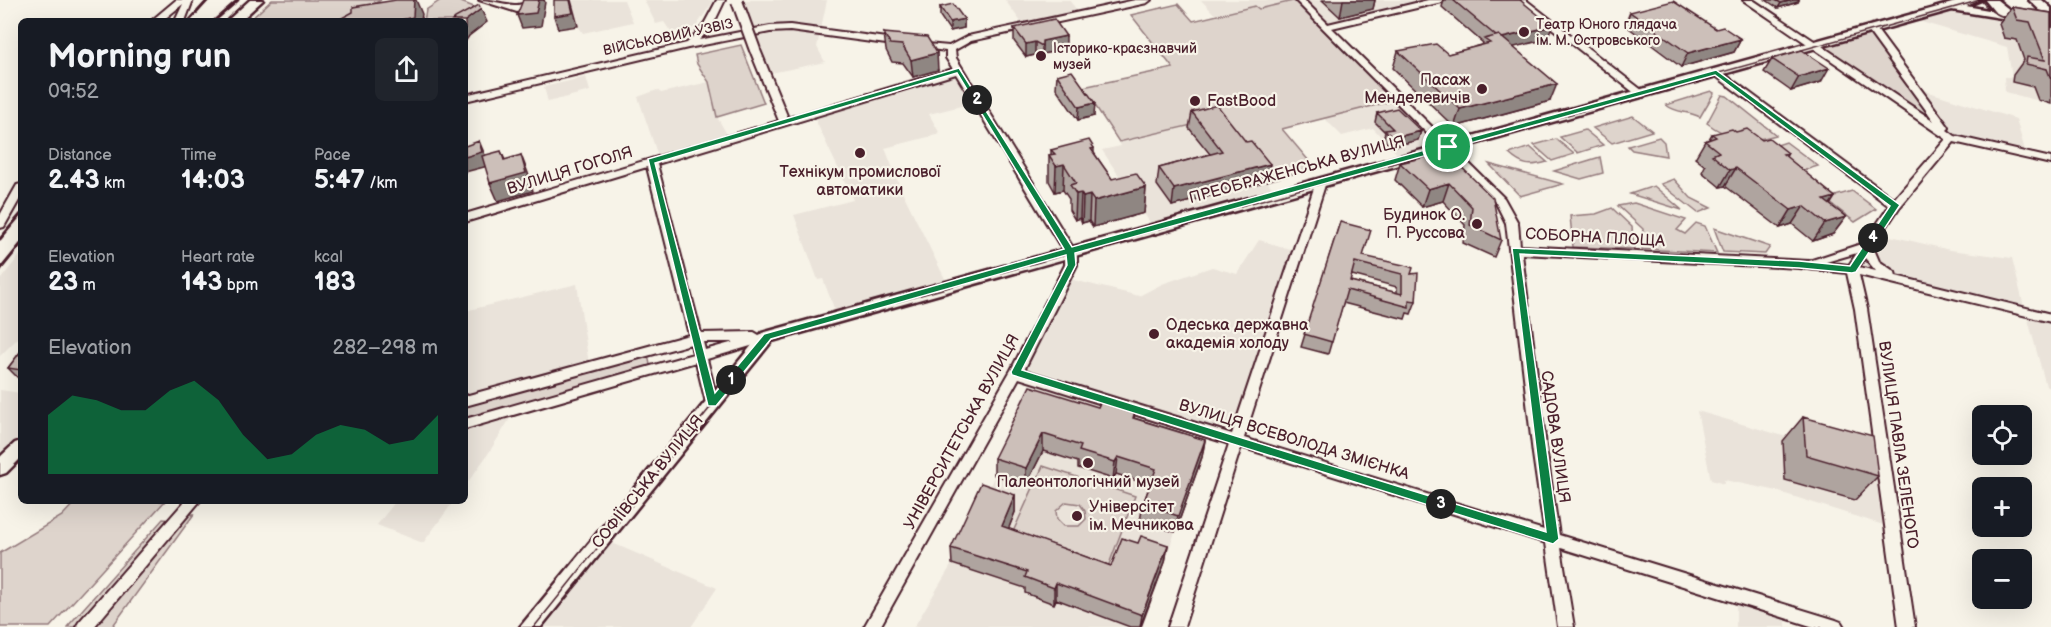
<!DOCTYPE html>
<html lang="en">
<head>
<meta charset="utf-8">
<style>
	:root { --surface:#171b24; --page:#20242c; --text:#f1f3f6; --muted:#9ea1a6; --accent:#0b8043 }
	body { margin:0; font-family:"Balsamiq Sans",sans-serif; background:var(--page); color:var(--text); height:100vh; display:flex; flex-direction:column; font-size:22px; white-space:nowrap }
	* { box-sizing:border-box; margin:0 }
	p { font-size:20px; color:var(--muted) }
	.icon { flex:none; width:33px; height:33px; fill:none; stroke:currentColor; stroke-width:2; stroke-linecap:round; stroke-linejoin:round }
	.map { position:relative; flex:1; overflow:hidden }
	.side { position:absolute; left:18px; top:18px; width:450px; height:486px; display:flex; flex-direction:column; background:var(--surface); border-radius:9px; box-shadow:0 6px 24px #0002 }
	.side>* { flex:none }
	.fabs { position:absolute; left:1972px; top:405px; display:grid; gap:12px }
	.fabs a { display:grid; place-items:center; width:60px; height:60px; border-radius:9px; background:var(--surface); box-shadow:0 6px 24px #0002; font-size:30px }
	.pin { position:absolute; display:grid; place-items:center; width:51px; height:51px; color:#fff; margin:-26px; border:3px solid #fff; border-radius:50%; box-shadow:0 2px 6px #0007 }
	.km { position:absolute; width:30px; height:30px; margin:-15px; border-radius:50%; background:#222; color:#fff; font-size:16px; line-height:30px; text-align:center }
	.round { display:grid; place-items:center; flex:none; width:63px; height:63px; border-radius:9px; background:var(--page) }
	.summary { display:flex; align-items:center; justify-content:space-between; height:102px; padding:0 30px }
	h1 { font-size:33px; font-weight:800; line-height:45px }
	.stats { display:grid; grid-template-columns:repeat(3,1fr); gap:9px; height:102px; padding:6px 30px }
	.stats div { display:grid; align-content:center }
	.stats b { font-size:26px; font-weight:800 }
	.stats small { font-size:16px; font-weight:400 }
	.stats p { font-size:16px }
	.chart { height:168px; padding:12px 30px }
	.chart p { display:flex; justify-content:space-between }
	.chart svg { width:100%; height:108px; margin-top:6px; fill:var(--accent); opacity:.7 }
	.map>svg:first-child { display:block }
	.built { fill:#eae3da }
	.green { fill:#ded4cc; stroke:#947a7c; stroke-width:1.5; fill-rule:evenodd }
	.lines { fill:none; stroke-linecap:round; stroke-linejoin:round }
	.minor-casing { stroke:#4a1f2b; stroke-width:4 }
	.major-casing { stroke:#4a1f2b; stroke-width:5 }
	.minor { fill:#f7f3e8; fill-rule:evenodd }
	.major { fill:#f7f3e8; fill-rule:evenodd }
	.tram { stroke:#4a1f2b; stroke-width:1.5 }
	.rail { stroke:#4a1f2b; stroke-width:3 }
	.minor-bridge-casing { stroke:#4a1f2b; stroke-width:14; stroke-linecap:butt }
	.minor-bridge { stroke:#f7f3e8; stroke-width:10 }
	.wall { fill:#afa49f; stroke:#4a1f2b; stroke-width:1.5; fill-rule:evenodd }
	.shaded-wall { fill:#8f8682; stroke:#4a1f2b; stroke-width:1.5 }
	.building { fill:#ccbfb9; stroke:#4a1f2b; stroke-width:1.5; fill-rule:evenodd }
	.route { fill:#0b8043; stroke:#fff; stroke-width:1.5; fill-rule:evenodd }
	.poi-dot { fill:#4a1f2b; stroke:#f7f3e8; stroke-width:2 }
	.labels { text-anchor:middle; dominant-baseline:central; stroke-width:4.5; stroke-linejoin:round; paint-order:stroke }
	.far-poi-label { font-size:14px; fill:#4a1f2b; stroke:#f7f3e8; text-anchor:start }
	.far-street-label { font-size:14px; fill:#4a1f2b; stroke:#f7f3e8 }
	.poi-label { font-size:16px; fill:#4a1f2b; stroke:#f7f3e8; text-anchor:start }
	.street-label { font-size:16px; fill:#4a1f2b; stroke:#f7f3e8 }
</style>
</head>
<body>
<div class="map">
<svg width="2051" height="627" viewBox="0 0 2051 627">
	<rect width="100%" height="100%" fill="#f7f3e8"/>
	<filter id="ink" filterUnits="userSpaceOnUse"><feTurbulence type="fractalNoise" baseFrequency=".0167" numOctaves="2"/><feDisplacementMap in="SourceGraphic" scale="12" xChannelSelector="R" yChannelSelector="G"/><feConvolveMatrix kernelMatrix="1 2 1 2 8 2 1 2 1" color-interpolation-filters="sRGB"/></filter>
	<g filter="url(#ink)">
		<path class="built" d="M572,0h52l9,22 -50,11 -5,-7z
			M644,0h70l-19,28 -24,4 -7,-10 -8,2z
			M738,0h89l-10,47 8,15 -59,12z
			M1005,0h64l11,14 -56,12z
			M1201,0h96l-79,18z
			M1302,0h122l-96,24z
			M1951,8l100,15v81l-46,-12 -1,-15h8l-5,-30 -96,-28z
			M959,72l18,30 -48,12 11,20 -55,14 15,39 48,98 -111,31 -14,-37 -5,1 -24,-65 59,-15 -40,-85z
			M586,77l4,14 -42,11 -4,-15z
			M709,82l8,35 12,21 -70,21 -21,-62 19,-7 4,3z
			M1916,88l100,31 10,35 -74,-16z
			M1396,100l48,46 -43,12 -28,-30 -31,8 -18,-18z
			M1213,120l63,72 -123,35 -51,-77 19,-4 -2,-4z
			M1878,233l72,17 62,8 13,53 -172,-42z
			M1259,240l38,11 -58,186 -222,-65 48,-94 74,18 23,-12 50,-17 25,7z
			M21,254v81l-21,21v-76z
			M577,284l12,80 -124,35v-88z
			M2026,312l25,6v70l-5,-2z
			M0,390l21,3v54l-21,20z
			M1030,403l172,54 -61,170h-227l38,-63z
			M1697,411l190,55 9,63 -123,-39 -49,-10v4l-13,-4z
			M511,417l-23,37 -23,32v-57z
			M396,501h58l-31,42 -46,-18z
			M603,539l114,49 -26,39h-159z
			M1736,604l50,16v7h-50z"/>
		<path class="green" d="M272,0h109l-39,21h-93z
			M441,0h15l23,9 -20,12h-35l2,-11z
			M1297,0l99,100 -114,29 33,39 -48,13 -54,-61 -94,22 -36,-55 90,-19 -42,-53 47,-11 15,17 62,-15 4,3z
			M1871,28l81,110 -138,-93z
			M741,45l23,58 -47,14 -8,-35 -12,-18 -2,-9z
			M1711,91l3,2 -14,24c-12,-6 -24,-4 -34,-12z
			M1722,95l5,1 49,39c-26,8 -47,5 -69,-12z
			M1633,116l19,15 -40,12 -19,-15z
			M1585,130l18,15 -25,8 -18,-16z
			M1659,137l5,5 2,14 -34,-6 -4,-4z
			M1556,139l18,15 -22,7 -18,-16z
			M1786,142l32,24 -16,5 -31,-24z
			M1530,147l17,15c-17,5 -25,4 -38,-8z
			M1600,157l3,16 -22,6 -27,-8z
			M1489,164l74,20 -43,12z
			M1674,179l17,19 20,10 -13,5 -37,-29z
			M1654,186l28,24 -52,-16z
			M1852,191l24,18 -21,13 -30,-23z
			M1634,203l52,17 -9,10 8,4 11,-11 9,3 12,27 -75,-4 1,-20 -25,-23z
			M1612,208l20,19 2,22 -61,-2 -3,-31 26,-2z
			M1714,228l56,19 -5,7 -42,-2z
			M648,354l3,16 -186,52v-18z
			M1043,466l92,30 -27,71 -96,-33zM1066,502l14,2 5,7 1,8 -7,7h-15l-7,-7 -1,-8z
			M76,501h89l-115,126h-50v-74l62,-37z
			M194,514l-82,113h-22l94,-112z
			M163,519l10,1 -92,107h-14z"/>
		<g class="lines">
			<defs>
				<path id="minor" d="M176,0h17l-8,21h-10l8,-17 -21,17h-11z
					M479,0c14,0 22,4 35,5 6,1 19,-5 29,-5l-26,12z
					M717,0h8l-13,27 -13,13 71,-14 20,-1 111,15 5,3 -5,3 -111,-15 -20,1 -82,16 -223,53v-6l222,-52 16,-17z
					M1135,0h16l-4,3 -176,38 -16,9 1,8 121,196v11l-53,105 208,64 84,-252 1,-2h8l1,2 -82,256 300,92 -11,-76 -27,-231 -10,-20 -201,-203h9l24,24 100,-24h15l-1,2 -110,26 172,170 14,25 2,23 289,15 55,-18 25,-37 -176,-132v-4h6l175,129 52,-60 -203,-139h10l181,121 -68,-93 2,-2h6l74,100 1,2 -2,2 8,6 96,22v6l-97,-22 -55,66 -26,39 6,14 16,11 1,4 155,38v8l-192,-47 8,34 48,318h-16l-44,-318 -8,-36 -48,-5 -277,-14 25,200 12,81 277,85 5,2 3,5h-30l-253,-79 13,79h-16l-12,-84 -305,-96 -57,180h-16l61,-183 -210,-66 -139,249h-16l147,-257 54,-105v-11l-109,-180 -299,90 44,169 53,-1 5,3 8,-3 4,2 2,3 -2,3 -64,19 11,44 -1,4h-10l-1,-4 -10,-41 -231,67v-10l228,-65 -2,-10 -226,62v-10l224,-61 -42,-168 -182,55v-8l314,-93 -29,-71 2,-2 3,-1 5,3 28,68 165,-49 -7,-11v-7l-30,-4v-4l33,3 19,-10zM1857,253l-8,12 -23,-3zM1865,258l11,13 -17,-4zM703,342h31l-29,8z
					M1516,0h10l117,91v4h-6z
					M21,184v13l-17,30 -4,1v-13l17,-30z
					M185,501h15l-106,126h-18l3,-5z"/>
				<path id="major" d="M250,0h13l-23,21h-13z
					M1963,0h18l-15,6 28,5 -9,-11h12l18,14 22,3 7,-3 -15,-14h13l9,8v18l-99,-16 -1180,331 -231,286h-21l242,-294z
					M21,441v17l-15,15 -6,2v-18l15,-14z"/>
			</defs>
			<use href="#minor" class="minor-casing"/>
			<use href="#major" class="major-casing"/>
			<use href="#minor" class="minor"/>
			<use href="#major" class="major"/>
			<path class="tram" d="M1981,0c14,22 46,22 70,25
				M2045,0l6,6
				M534,627l228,-284 11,-7 1208,-336"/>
			<path class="rail" d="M189,21l19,-21
				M214,21l24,-21
				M0,239l21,-25
				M0,270l21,-26"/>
			<defs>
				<path id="minor-bridge" d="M737,1l18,49"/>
			</defs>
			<use href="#minor-bridge" class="minor-bridge-casing"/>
			<use href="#minor-bridge" class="minor-bridge"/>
		</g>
		<path class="wall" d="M1322,0h53l-2,9 -33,8z
			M1444,0h76l27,39 -34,8 37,54 -96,26 -61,-59 5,-17 50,3 34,-9 1,-2 -41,-36z
			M1766,0h33l-1,2 -20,6z
			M940,7l24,12v9l-14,3 -10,-15z
			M2012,7l39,6v91l-13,-4 -5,-13 -21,-5 1,-7 11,-15 -7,-20 -13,-2 -5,-14z
			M1630,12l86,17 25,10 -7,13 -53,15 -56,-42z
			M1014,28l52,21 -24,5v5l-7,-4 -9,2 -12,-16z
			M884,33l54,37 -25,7 -10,-14 -11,-1 -6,-12z
			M1772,59l49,23 -30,9 -27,-19z
			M1057,75l37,41 -16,4 -22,-32z
			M1192,112l75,69 -95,25 -15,-21 2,-17 51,-14 -21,-26z
			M1377,113l44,18 -3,9 -27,7 -8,-8 2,-7 -10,-10z
			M1736,132l26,8 26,13 -2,4 49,40 -5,8 16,12 -13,17 -20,7 -21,-17 -12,4 -55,-42 -5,1 -18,-15 3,-6 -10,-8 10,-17 4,-2 3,-5z
			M1094,148v5l18,26 34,8 -2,26 -51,14 -4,-6 -7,2 -2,-5 -5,2 -6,-10v-11l-6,-9 -8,2 -6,-11v-26h2v-5z
			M1446,152l55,88 -7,17 -31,-14 2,-18 -22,-24 -21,6 -27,-27 5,-17z
			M1340,222l23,34 48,18 5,27 -5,13 -4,-1 -2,6 -62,-16 -15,51 -27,-7zM1352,275l45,12v6l-47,-12z
			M21,351v30l-13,-13z
			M1098,407l37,4 -1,7 71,22 -3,17 -27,75 -35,-11 3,-17 7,-19 -34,-11 -3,5 -35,-11v-6l-35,-11 -17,34 -32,-10v-17z
			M1803,417l75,59 -23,24 -70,-20 -2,-39z
			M1015,495v17l-7,17 103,37 27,-23 30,2 -3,17 -24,65h-11l-74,-28 -2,5 -29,-11v-5l-73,-24 -1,-16z"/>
		<path class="shaded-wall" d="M414,0h2l6,14 -1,7h-24z
			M539,0h5l1,2 -4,24 -19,2 -5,-13z
			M570,0h1l7,26 -20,3 -4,-13z
			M1343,0h32l-2,9 -33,8z
			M1793,0h6l-1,2 -20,6 3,-5z
			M481,9l6,13 -18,14 -4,6v-21z
			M964,19v9l-14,3v-9z
			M1552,26l-5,13 -53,13 5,-13z
			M1066,36v13l-24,5v5v-18z
			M1741,39l-7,13 -53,15 7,-14z
			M1035,42v13l-9,2v-13z
			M937,53l1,17 -25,7 -2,-17z
			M1829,68l-8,14 -30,9 8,-14z
			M1557,84l-7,17 -96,26 6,-18z
			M1095,103l-1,13 -16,4 1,-13z
			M1421,131l-3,9 -27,7 2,-9z
			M479,141l6,14 3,11 -23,6v-15z
			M501,151l8,18 12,-14 7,18 5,18 -35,10 -8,-18 14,-23z
			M1064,164l-1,26 -8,2 1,-26z
			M1270,164l-3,17 -95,25 2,-17z
			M1736,168l-11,18 -5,1 10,-17z
			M1449,183l-6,18 -21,6 6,-18z
			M1146,187l-2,26 -51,14 1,-26z
			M1081,193l-1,25 -5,2 1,-26z
			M1090,195l-1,26 -7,2 1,-26z
			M1835,197l-12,17 1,-14z
			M1804,206l-12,18 -12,4 11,-18z
			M1846,217l-13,17 -20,7 12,-18z
			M1043,434v17l-17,34v-17z
			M1205,440l-3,17 -27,75 3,-16z
			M1118,457l-2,17 -3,5 2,-17z
			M1015,495v17l-12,31 -1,-17z
			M1168,545l-3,17 -25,65 2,-12z
			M1056,583v16l-2,5v-16z"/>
		<path class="building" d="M396,0h18l-1,17 -16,4h-53l-6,-1 15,-8v-5z
			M523,0h16l-3,13 -19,2z
			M554,0h16l3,13 -19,3z
			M1453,0h67l32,26 -50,12 -3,-3 -3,1z
			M1775,0h18l-12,3z
			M1673,1l43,28 7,-2 18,12 -53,14 -58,-41z
			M953,4l11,15 -14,3 -10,-15z
			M479,5l2,4 -16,12h-13l3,-3z
			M2012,7l39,6v66l-4,-10 -21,-5 1,-7 18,3 -15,-38 -13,-2z
			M1054,19l12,17 -24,5v5l-7,-4 -9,2 -12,-16z
			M884,33l43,4 10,16 -26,7 -9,-15 -12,-1z
			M1499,35l58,49 -97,25 -62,-58 38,-7 12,10 42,-11 -6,-4z
			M1802,50l27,18 -30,9 -27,-18z
			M1072,71l23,32 -16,4 -22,-32z
			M1217,105l29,37 5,-1 19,23 -96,25 -15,-21 63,-17 -30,-39z
			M1397,108l24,23 -28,7 -8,-8 8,-1 -16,-16z
			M1732,129l4,3 11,-3 15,11 7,-2 19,15 -5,1 52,43 -11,3 22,17 -21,6 -21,-17 -13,4 -55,-42 -6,2 -18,-15 7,-3 -14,-11 11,-4 -4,-3z
			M1089,140l5,8 -3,1 21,30 24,-6 10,14 -52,14 -4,-6 -7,2 -2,-4 -5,1 -6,-9 6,-2 -12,-19 -8,2 -7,-11 6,-1 -4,-4z
			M479,141l3,11 -17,5v-11z
			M501,151l3,9 17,-5 5,18 -36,10 -8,-27z
			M1446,152l47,46 8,42 -31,-15 2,-18 -23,-24 -21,6 -28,-26z
			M1340,222l31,8 -8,26 45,10 5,2 -2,6 7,-1 -2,28 -7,-1v7l-62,-17 -15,52 -28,-8zM1355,262l47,12v20l-52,-13z
			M21,351v19l-13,-2z
			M1030,386l68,21 3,-6 18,5 16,5 -2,7 72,22 -27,76 -35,-12 13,-35 -38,-12 -3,5 -36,-11 2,-5 -38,-12 -17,34 -32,-10z
			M1803,417l70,19 5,40 -72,-21z
			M981,483l34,12 -13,31 109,40 11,-28 16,5 3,-7 27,9 -26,70 -86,-32 -2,5 -29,-11 2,-5 -76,-24z"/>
	</g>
	<path class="route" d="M959,68l113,179 644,-177 184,135 -44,67 -4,1 -53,-5 -279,-14 39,285 -6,5 -541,-169 -1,-3 56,-107 -1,-10 -295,84 -55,67h-8l-60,-247zM957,73l107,176 -300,85 -49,59 -60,-230zM1715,75l175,131 -40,60 -51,-5 -287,-13 34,284 -524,-162 54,-105 -1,-12z"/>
	<g class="poi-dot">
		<circle cx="1524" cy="32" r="6"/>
		<circle cx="1041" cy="56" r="6"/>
		<circle cx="1482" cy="89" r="6"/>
		<circle cx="1195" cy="101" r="6"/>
		<circle cx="860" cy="153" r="6"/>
		<circle cx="1477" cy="224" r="6"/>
		<circle cx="1154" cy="334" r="6"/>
		<circle cx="1088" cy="463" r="6"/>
		<circle cx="1077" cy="516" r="6"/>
	</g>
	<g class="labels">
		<g class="far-poi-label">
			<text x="1536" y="24">Театр Юного глядача<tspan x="1536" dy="16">ім. М. Островського</tspan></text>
			<text x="1053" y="48">Історико-краєзнавчий<tspan x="1053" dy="16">музей</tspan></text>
		</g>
		<g class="far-street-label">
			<text transform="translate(668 37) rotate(-12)">ВІЙСЬКОВИЙ УЗВІЗ</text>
		</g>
		<g class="poi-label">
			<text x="1470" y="80" text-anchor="end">Пасаж<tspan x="1470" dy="18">Менделевичів</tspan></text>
			<text x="1207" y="101">FastBood</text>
			<text x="860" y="172" text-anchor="middle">Технікум промислової<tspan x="860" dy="18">автоматики</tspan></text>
			<text x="1465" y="215" text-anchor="end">Будинок О.<tspan x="1465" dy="18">П. Руссова</tspan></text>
			<text x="1166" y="325">Одеська державна<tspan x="1166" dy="18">академія холоду</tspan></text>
			<text x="1088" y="482" text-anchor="middle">Палеонтологічний музей</text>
			<text x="1089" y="507">Універсітет<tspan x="1089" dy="18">ім. Мечникова</tspan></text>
		</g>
		<g class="street-label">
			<text transform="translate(1297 170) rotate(-15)">ПРЕОБРАЖЕНСЬКА ВУЛИЦЯ</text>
			<text transform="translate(570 171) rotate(-17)">ВУЛИЦЯ ГОГОЛЯ</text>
			<text transform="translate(1595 238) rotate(3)">СОБОРНА ПЛОЩА</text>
			<text transform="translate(962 432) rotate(-61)">УНІВЕРСИТЕТСЬКА ВУЛИЦЯ</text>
			<text transform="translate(1555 437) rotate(82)">САДОВА ВУЛИЦЯ</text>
			<text transform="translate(1294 440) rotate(17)">ВУЛИЦЯ ВСЕВОЛОДА ЗМІЄНКА</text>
			<text transform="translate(1898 445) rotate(82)">ВУЛИЦЯ ПАВЛА ЗЕЛЕНОГО</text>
			<text transform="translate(648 482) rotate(-51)">СОФІЇВСЬКА ВУЛИЦЯ</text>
		</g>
	</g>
</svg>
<div class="fabs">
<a><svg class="icon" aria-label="locate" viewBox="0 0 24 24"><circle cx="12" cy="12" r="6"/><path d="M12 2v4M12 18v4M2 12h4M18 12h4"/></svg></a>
<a>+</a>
<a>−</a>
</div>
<div class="pin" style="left:1448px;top:147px;background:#1e9e55"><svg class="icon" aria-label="arrive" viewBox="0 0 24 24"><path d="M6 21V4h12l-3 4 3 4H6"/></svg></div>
<b class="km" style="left:731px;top:380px">1</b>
<b class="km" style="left:977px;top:100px">2</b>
<b class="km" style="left:1441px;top:504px">3</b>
<b class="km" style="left:1873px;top:238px">4</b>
<section class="side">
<div class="summary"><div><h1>Morning run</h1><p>09:52</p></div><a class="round"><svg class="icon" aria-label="share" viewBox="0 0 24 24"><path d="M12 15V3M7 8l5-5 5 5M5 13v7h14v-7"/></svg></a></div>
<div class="stats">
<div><p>Distance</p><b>2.43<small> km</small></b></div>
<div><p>Time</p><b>14:03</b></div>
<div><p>Pace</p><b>5:47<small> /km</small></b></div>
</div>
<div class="stats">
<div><p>Elevation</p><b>23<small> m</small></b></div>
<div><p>Heart rate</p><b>143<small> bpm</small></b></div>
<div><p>kcal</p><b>183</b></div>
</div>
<div class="chart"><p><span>Elevation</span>282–298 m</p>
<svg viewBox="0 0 160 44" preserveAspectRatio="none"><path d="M0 44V20L10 12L20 14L30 18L40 18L50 10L60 6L70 14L80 28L90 38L100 36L110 28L120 24L130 26L140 32L150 30L160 20V44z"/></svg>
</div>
</section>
</div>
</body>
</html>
